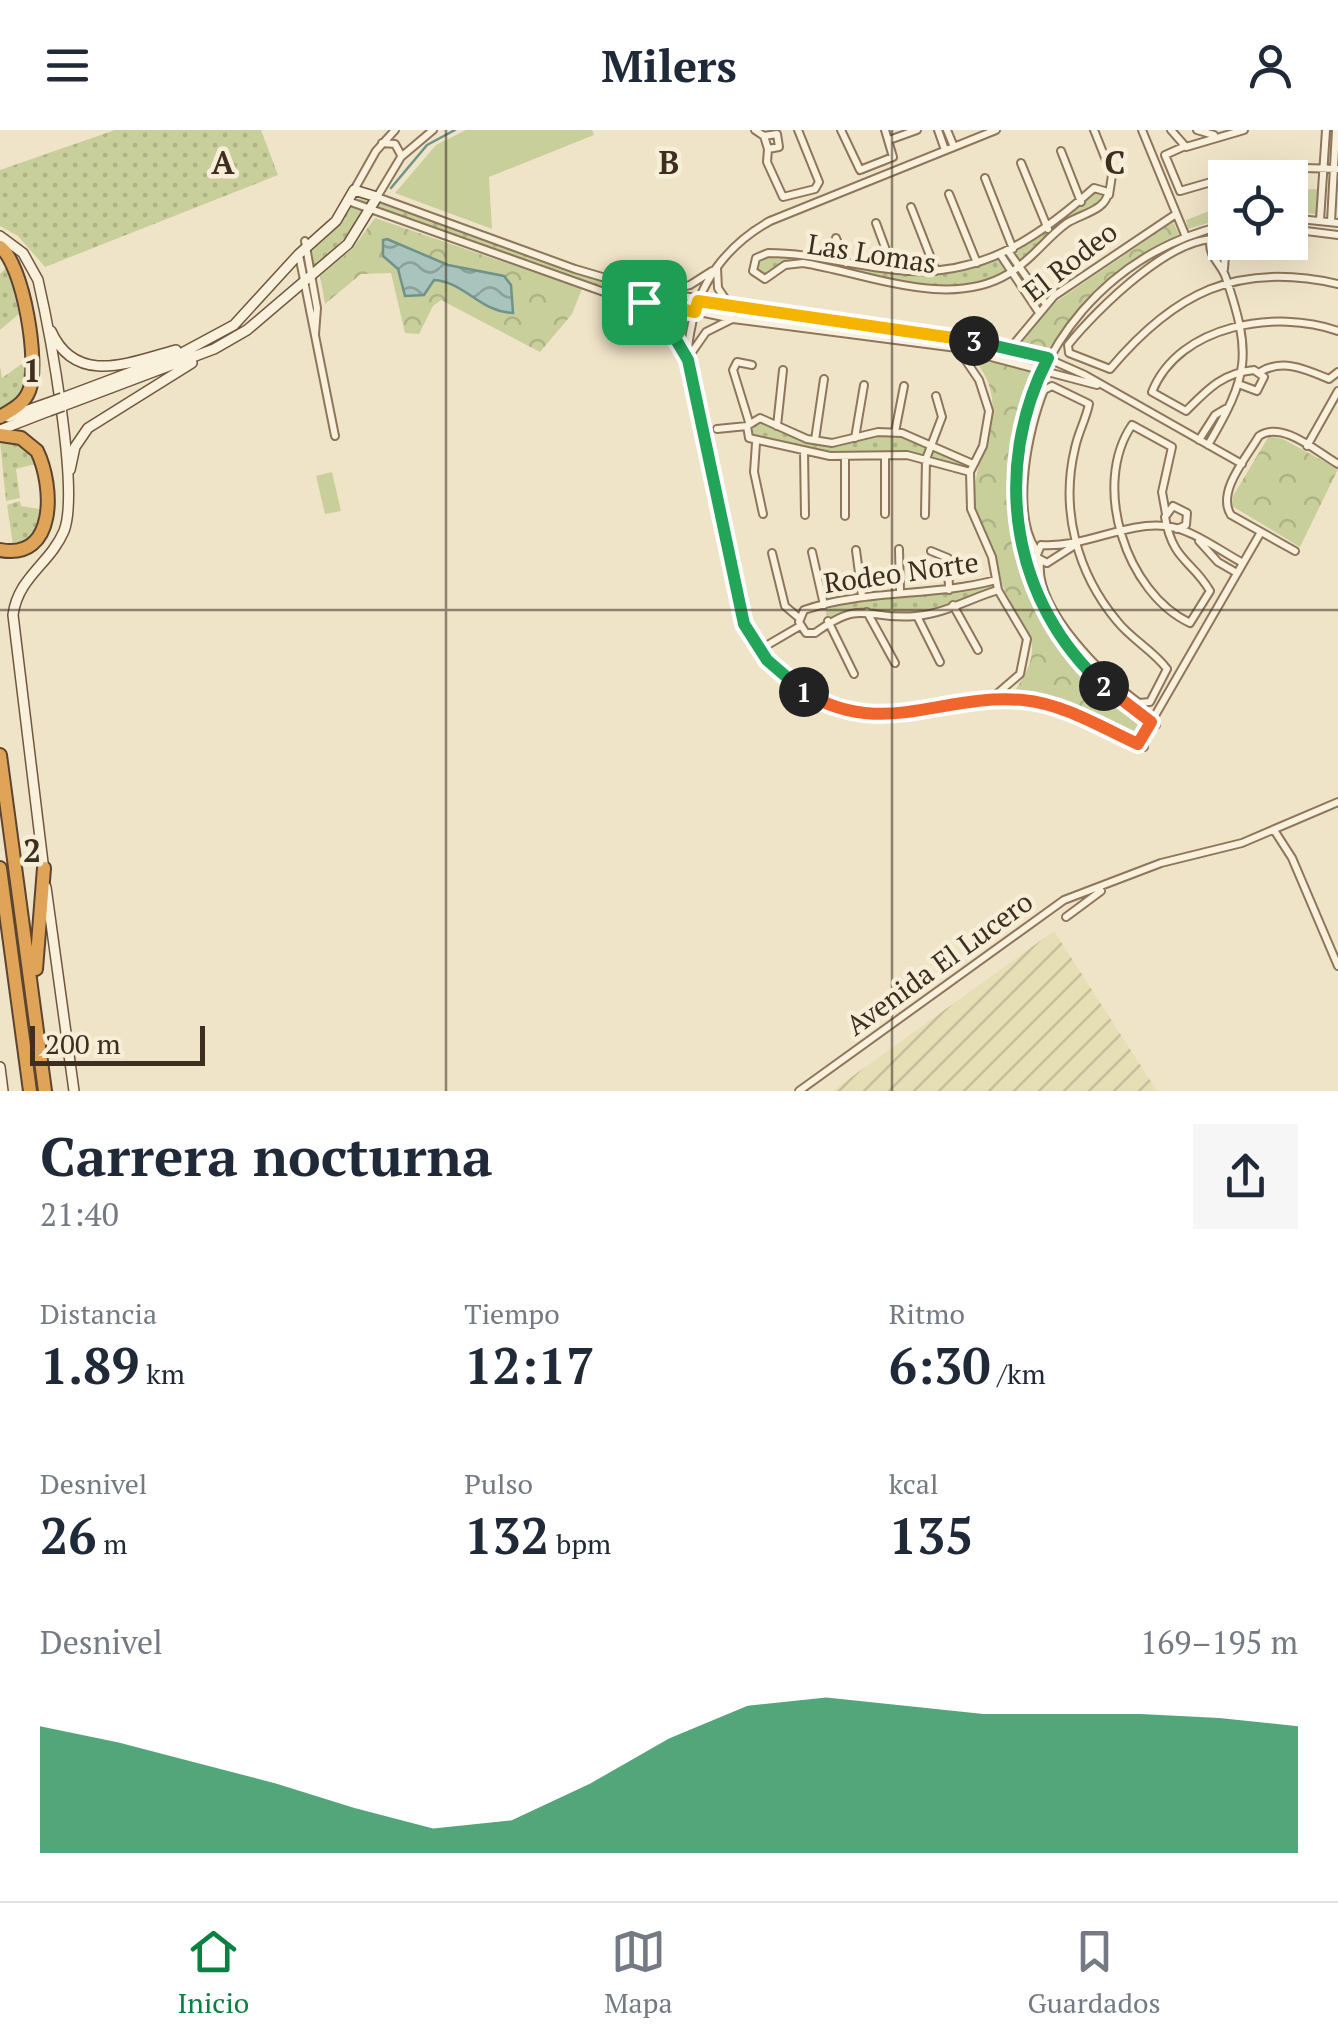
<!DOCTYPE html>
<html lang="es">
<head>
<meta charset="utf-8">
<style>
	:root { --surface:#fff; --page:#f6f6f7; --text:#1f2937; --muted:#747a83; --line:#e0e1e3; --accent:#0b8043 }
	body { margin:0; font-family:"PT Serif",serif; background:var(--page); color:var(--text); height:100vh; display:flex; flex-direction:column; font-size:38px; white-space:nowrap }
	* { box-sizing:border-box; margin:0 }
	p { font-size:32px; color:var(--muted) }
	.icon { flex:none; width:55px; height:55px; fill:none; stroke:currentColor; stroke-width:2; stroke-linecap:round; stroke-linejoin:round }
	.map { position:relative; height:961px; overflow:hidden }
	.side { display:flex; flex-direction:column; background:var(--surface); flex:1 }
	.side>* { flex:none }
	.buttons { position:absolute; left:1208px; top:30px; display:grid; gap:20px }
	.buttons a { display:grid; place-items:center; width:100px; height:100px; border-radius:0px; background:var(--surface); box-shadow:0 10px 40px #0002; font-size:50px }
	.scale { position:absolute; left:30px; bottom:25px; width:175px; box-sizing:border-box; padding-left:10px; border:5px solid #3d2e20; border-top:0; font-size:28px; line-height:35px; white-space:nowrap; color:#3d2e20; -webkit-text-stroke:8px #f7eed8; paint-order:stroke }
	.pin { position:absolute; display:grid; place-items:center; width:85px; height:85px; color:#fff; margin:-42px; border-radius:20px; box-shadow:0 5px 15px #0006 }
	.km { position:absolute; width:50px; height:50px; margin:-25px; border-radius:50%; background:#222; color:#fff; font-size:28px; line-height:50px; text-align:center }
	.round { display:grid; place-items:center; flex:none; width:105px; height:105px; border-radius:0px; background:var(--page) }
	.overview { display:flex; align-items:center; justify-content:space-between; height:170px; padding:0 40px }
	h1 { font-size:55px; font-weight:800; line-height:75px }
	.metrics { display:grid; grid-template-columns:repeat(3,1fr); gap:15px; height:170px; padding:10px 40px }
	.metrics div { display:grid; align-content:center }
	.metrics b { font-size:50px; font-weight:800 }
	.metrics small { font-size:28px; font-weight:400 }
	.metrics p { font-size:28px }
	.chart { height:280px; padding:20px 40px }
	.chart p { display:flex; justify-content:space-between }
	.chart svg { width:100%; height:180px; margin-top:10px; fill:var(--accent); opacity:.7 }
	header { display:flex; justify-content:space-between; align-items:center; height:130px; padding:0 40px; background:var(--surface); font-size:45px; font-weight:800 }
	.tab-bar { display:flex; justify-content:space-around; align-items:center; height:140px; border-top:2px solid var(--line); background:var(--surface); font-size:28px; color:var(--muted) }
	.tab-bar a { display:grid; justify-items:center; gap:5px }
	.tab-bar .selected { color:var(--accent) }
	.map>svg:first-child { display:block }
	.farmland { fill:url(#farmland-furrows) }
	.grass { fill:url(#grass-dots) }
	.forest { fill:url(#forest-crowns) }
	.garden { fill:#c9cf9b }
	.water { fill:url(#water-waves); stroke:#6f938a; stroke-width:2.5 }
	.lines { fill:none; stroke-linecap:round; stroke-linejoin:round }
	.stream { stroke:#6f938a; stroke-width:2.5 }
	.street-casing { stroke:#8d765c; stroke-width:10 }
	.secondary-casing { stroke:#6f573f; stroke-width:12 }
	.highway-casing { stroke:#5b4430; stroke-width:16 }
	.street { stroke:#faf1dc; stroke-width:6 }
	.secondary { stroke:#faf1dc; stroke-width:9 }
	.highway { stroke:#e0a458; stroke-width:12 }
	.secondary-bridge-casing { stroke:#6f573f; stroke-width:12; stroke-linecap:butt }
	.secondary-bridge { stroke:#faf1dc; stroke-width:9 }
	.split-1-casing { stroke:#fff; stroke-width:20 }
	.split-2-casing { stroke:#fff; stroke-width:20 }
	.split-3-casing { stroke:#fff; stroke-width:20 }
	.split-4-casing { stroke:#fff; stroke-width:20 }
	.split-1 { stroke:#22a559; stroke-width:12 }
	.split-2 { stroke:#f0652b; stroke-width:12 }
	.split-3 { stroke:#22a559; stroke-width:12 }
	.split-4 { stroke:#f5b400; stroke-width:12 }
	.grid { fill:none; stroke:#3d2e20; stroke-width:2.5; stroke-opacity:0.55 }
	.labels { text-anchor:middle; dominant-baseline:central; stroke-width:9; stroke-linejoin:round; paint-order:stroke }
	.street-label { font-size:28px; fill:#3d2e20; stroke:#f7eed8 }
	.grid-label { font-size:32px; text-anchor:middle; font-weight:bold; fill:#3d2e20; stroke:#f7eed8; stroke-width:9; stroke-linejoin:round; paint-order:stroke }
</style>
</head>
<body>
<header><svg class="icon" aria-label="menu" viewBox="0 0 24 24"><path d="M4 6h16M4 12h16M4 18h16"/></svg>Milers<svg class="icon" aria-label="person" viewBox="0 0 24 24"><circle cx="12" cy="8" r="4"/><path d="M4 21q1-7 8-7t8 7"/></svg></header>
<div class="map">
<svg width="1338" height="961" viewBox="0 0 1338 961">
	<defs>
		<pattern id="farmland-furrows" width="10" height="10" patternUnits="userSpaceOnUse" patternTransform="scale(2.5)"><rect width="10" height="10" fill="#e6deb5"/><path d="M-1 1l2-2M0 10L10 0M9 11l2-2" fill="none" stroke="#c6bf9b"/></pattern>
		<pattern id="grass-dots" width="8" height="8" patternUnits="userSpaceOnUse" patternTransform="scale(2.5)"><rect width="8" height="8" fill="#c9cf9b"/><path d="M2 2h.1M6 6h.1" fill="none" stroke="#aeb285" stroke-width="1.8" stroke-linecap="round"/></pattern>
		<pattern id="forest-crowns" width="20" height="18" patternUnits="userSpaceOnUse" patternTransform="scale(2.5)"><rect width="20" height="18" fill="#c9cf9b"/><path d="M2 6a3 3 0 1 1 6 0M12 15a3 3 0 1 1 6 0" fill="none" stroke="#aeb285"/></pattern>
		<pattern id="water-waves" width="16" height="10" patternUnits="userSpaceOnUse" patternTransform="scale(2.5)"><rect width="16" height="10" fill="#a9c4bc"/><path d="M0 5q4-4 8 0t8 0" fill="none" stroke="#8ba098"/></pattern>
	</defs>
	<rect width="100%" height="100%" fill="#f0e4c8"/>
	<path class="farmland" d="M1054,801l103,160h-324l13,-10z"/>
	<path class="grass" d="M115,0h146l17,45 -233,92 -27,-31 -18,-10v-56z
		M1097,59l9,3 -5,12c-34,16 -56,44 -87,64 -63,41 -144,4 -211,-7 -18,1 -27,14 -45,15l-3,-8 7,-11 10,-3 178,18 87,-33z
		M363,67c97,20 185,74 282,95 132,30 268,38 400,66l-5,8c-138,-41 -287,-39 -427,-75 -82,-21 -157,-62 -238,-83l-61,61 -4,-19c14,-12 42,-50 53,-53z
		M8,136l11,48 -19,16v-56z
		M27,230l-5,35 -22,15v-44l2,12z
		M756,290l50,21 26,3 63,-11 75,32 -1,5 -62,-16h-77l-80,-17 -1,-11z
		M0,311l27,4 12,18 -23,6 4,29 -14,3z
		M20,371l1,5 24,4 -13,32 -19,3 -6,-40z
		M994,453l2,6c-23,7 -45,19 -68,23 -38,8 -59,-9 -101,6l-1,-8c53,-21 114,-10 168,-27z"/>
	<path class="forest" d="M1318,59l-1,25 -27,-2v-22z
		M1225,75v13l-37,11 -2,-9z
		M375,88l207,71 -10,25 -32,38 -99,-52 -8,6 -14,28 -14,-1 -14,-60 -30,1 -36,30 -5,-28 32,-27z
		M1173,92l6,12c-57,35 -94,61 -132,117l-29,-8 26,-33z
		M970,225l65,18c-55,152 -13,253 109,349l-9,17 -68,-35 -51,-15c31,-46 11,-55 -10,-96 -6,-11 -6,-25 -10,-37 -5,-17 -18,-31 -21,-49 -7,-55 46,-98 -5,-152z
		M1269,306l14,3 55,30 -38,78 -68,-41 1,-10z"/>
	<path class="garden" d="M466,0h126l2,5 -105,42 3,52 -97,-36 41,-48z
		M332,342l9,39 -16,3 -9,-38z"/>
	<path class="water" d="M387,109l61,26 56,11 7,9 2,28c-33,-1 -48,-31 -79,-33l-10,15 -19,1 -7,-27 -15,-13v-16z"/>
	<g class="lines">
		<path class="stream" d="M391,58l36,-43 28,-15"/>
		<defs>
			<path id="street" d="M433,0l-32,27 -24,40 198,72 75,22 310,47 82,18 43,19 157,89
				M755,0l9,6 4,13 11,-2 -2,-13 -13,2
				M841,0l19,40 33,-13 -8,-27
				M938,0l7,20
				M947,0l7,17
				M996,0l-226,91c-38,21 -67,55 -77,98 -3,14 -7,31 -5,45 8,55 23,110 34,164 7,31 9,67 22,96 13,29 38,56 66,72 75,41 130,0 207,4 45,2 87,28 127,47
				M1094,0l18,45 -3,20
				M1142,0l44,107
				M1171,0l15,17 58,-17
				M1197,0l17,5
				M889,10l28,-10
				M382,13l13,1 6,11
				M1183,17l-18,8 15,36 45,-13
				M768,19l-1,13 16,35 32,-8 4,-7 -21,-52
				M1061,21l20,51
				M1021,33l27,66
				M985,48l28,71
				M1227,48l42,-11 69,2
				M1094,58l14,4c-1,18 -27,22 -41,31 -21,15 -36,38 -59,51 -59,36 -142,-1 -205,-11l-18,2 -20,14 -12,-8 3,-13 12,-5c43,0 86,13 129,17 81,9 140,-31 197,-82z
				M354,60l22,-39 19,-21
				M949,64l28,69
				M348,71l256,91 129,27 224,29 140,37
				M911,77l25,64
				M1290,88l48,5
				M1320,90l6,-90
				M1331,92l5,-92
				M876,93l17,46
				M1290,99l48,6
				M836,108l10,25
				M305,111l12,67 -2,26
				M1225,111c-45,-15 -130,70 -157,104l1,8 41,16c64,-76 126,-108 228,-85
				M1008,121l37,52
				M1000,124l38,57
				M299,125l36,181
				M717,138l1,20 12,18
				M1224,139l2,-27
				M665,161l25,-6 22,-14
				M645,172l23,24 19,34
				M958,219l21,31 10,31 -6,35 -13,26 1,37 21,48 6,33 29,49 -7,35 -29,25
				M690,225l16,-23 26,-13
				M1003,227l51,-61 122,-82
				M1260,242c23,-14 47,-2 69,7l9,-7
				M1241,255l16,6 7,-14 -10,-7c-32,3 -47,20 -68,41l-34,-19c27,-68 125,-83 186,-61
				M749,292l-16,-52 4,-8 15,3
				M777,296l6,-56
				M717,299l30,-3
				M895,302l9,-46
				M855,308l9,-53
				M815,310l9,-61
				M1199,310l16,-25 10,-6
				M756,313l-2,29 9,42
				M1208,315c41,-70 44,-90 18,-167 -4,-13 -16,-20 -16,-34
				M1307,316l31,-55
				M804,321l1,64
				M885,326v58
				M845,327v59
				M970,342l-63,-17 -77,1 -81,-18 -2,-12 13,-8 47,21 25,4 46,-11 24,1 71,31
				M1166,384l-4,-22 10,-45 -40,-22c-41,60 -6,168 58,198l20,-32c-18,-31 -37,-29 -45,-74l8,-11 14,7 -1,12 -9,4
				M925,385l1,-56 16,-42 -6,-21
				M1199,411l19,21 19,11
				M1072,417l-25,16 -11,-6 5,-12c44,3 83,-23 124,-19 26,2 55,25 78,37
				M899,419l1,42
				M856,420l6,46
				M1036,420c-25,-37 -8,-121 8,-160l8,-4 37,18c-3,15 -11,29 -14,44 -15,62 2,125 42,173 14,18 37,30 50,48l-17,33 -11,1c-36,-26 -104,-93 -99,-141
				M931,421l17,7 1,32
				M1295,421l-64,-36c-15,-23 16,-58 28,-79 23,-16 58,16 79,28
				M812,422l12,53
				M772,423l13,53 14,12
				M996,450c-64,17 -129,9 -192,30l-5,12 7,11h9c50,-36 50,-12 101,-17 28,-2 55,-18 82,-26
				M953,475l25,45
				M867,482l28,51
				M917,486l23,46
				M828,491l26,53
				M759,520l41,-24
				M1156,595c-218,-119 -171,-442 69,-500
				M1138,615l123,-213
				M1274,700l18,28 46,108
				M1066,787l35,-26
				M799,961l265,-191 97,-37 81,-20 96,-41"/>
			<path id="secondary" d="M0,106l23,17 15,27c11,48 42,210 26,251 -14,33 -46,46 -51,84l31,256
				M51,201c25,56 80,31 125,19
				M62,268l120,-45 52,-28 65,-71 37,-33 18,-31 23,7 -29,47 -101,86 -33,19 -151,57
				M8,287l40,-14
				M0,300l49,-19
				M70,340l5,-23 13,-19 104,-65
				M46,757l28,204
				M0,937l3,24"/>
			<path id="highway" d="M0,117c23,16 40,117 29,144 -5,13 -17,19 -29,26
				M0,305l21,3 16,13c17,35 20,110 -37,99
				M0,625l45,336
				M0,738l30,223
				M36,839l8,-101"/>
		</defs>
		<use href="#street" class="street-casing"/>
		<use href="#secondary" class="secondary-casing"/>
		<use href="#highway" class="highway-casing"/>
		<use href="#street" class="street"/>
		<use href="#secondary" class="secondary"/>
		<use href="#highway" class="highway"/>
		<defs>
			<path id="secondary-bridge" d="M48,273l14,-5
				M49,281l14,-5"/>
		</defs>
		<use href="#secondary-bridge" class="secondary-bridge-casing"/>
		<use href="#secondary-bridge" class="secondary-bridge"/>
	</g>
	<g class="lines">
		<defs>
			<path id="split-1" d="M644,172l24,24 20,34 56,264 23,36 37,32"/>
			<path id="split-2" d="M804,562c80,48 136,1 219,8 41,4 78,27 115,44l13,-22 -47,-36"/>
			<path id="split-3" d="M974,211l74,17c-57,111 -37,244 56,328"/>
			<path id="split-4" d="M644,172l51,10 3,-11 276,40"/>
		</defs>
		<use href="#split-1" class="split-1-casing"/>
		<use href="#split-2" class="split-2-casing"/>
		<use href="#split-3" class="split-3-casing"/>
		<use href="#split-4" class="split-4-casing"/>
		<use href="#split-1" class="split-1"/>
		<use href="#split-2" class="split-2"/>
		<use href="#split-3" class="split-3"/>
		<use href="#split-4" class="split-4"/>
	</g>
	<path class="grid" d="M446,0v961M892,0v961M0,480h1338"/>
	<g class="labels">
		<g class="street-label">
			<text transform="translate(872 123) rotate(9)">Las Lomas</text>
			<text transform="translate(1070 131) rotate(-38)">El Rodeo</text>
			<text transform="translate(901 442) rotate(-8)">Rodeo Norte</text>
			<text transform="translate(939 833) rotate(-36)">Avenida El Lucero</text>
		</g>
	</g>
	<g class="grid-label">
		<text x="223" y="44">A</text>
		<text x="669" y="44">B</text>
		<text x="1115" y="44">C</text>
		<text x="32" y="252">1</text>
		<text x="32" y="732">2</text>
	</g>
</svg>
<div class="buttons">
<a><svg class="icon" aria-label="locate" viewBox="0 0 24 24"><circle cx="12" cy="12" r="6"/><path d="M12 2v4M12 18v4M2 12h4M18 12h4"/></svg></a>
</div>
<div class="scale">200 m</div>
<div class="pin" style="left:644px;top:172px;background:#1e9e55"><svg class="icon" aria-label="arrive" viewBox="0 0 24 24"><path d="M6 21V4h12l-3 4 3 4H6"/></svg></div>
<b class="km" style="left:804px;top:562px">1</b>
<b class="km" style="left:1104px;top:556px">2</b>
<b class="km" style="left:974px;top:211px">3</b>
</div>
<section class="side">
<div class="overview"><div><h1>Carrera nocturna</h1><p>21:40</p></div><a class="round"><svg class="icon" aria-label="share" viewBox="0 0 24 24"><path d="M12 15V3M7 8l5-5 5 5M5 13v7h14v-7"/></svg></a></div>
<div class="metrics">
<div><p>Distancia</p><b>1.89<small> km</small></b></div>
<div><p>Tiempo</p><b>12:17</b></div>
<div><p>Ritmo</p><b>6:30<small> /km</small></b></div>
</div>
<div class="metrics">
<div><p>Desnivel</p><b>26<small> m</small></b></div>
<div><p>Pulso</p><b>132<small> bpm</small></b></div>
<div><p>kcal</p><b>135</b></div>
</div>
<div class="chart"><p><span>Desnivel</span>169–195 m</p>
<svg viewBox="0 0 160 44" preserveAspectRatio="none"><path d="M0 44V13L10 17L20 22L30 27L40 33L50 38L60 36L70 27L80 16L90 8L100 6L110 8L120 10L130 10L140 10L150 11L160 13V44z"/></svg>
</div>
</section>
<nav class="tab-bar">
<a class="selected"><svg class="icon" aria-label="home" viewBox="0 0 24 24"><path d="M3 11l9-7 9 7M6 9v11h12V9"/></svg>Inicio</a>
<a><svg class="icon" aria-label="map" viewBox="0 0 24 24"><path d="M3 6l6-2 6 2 6-2v14l-6 2-6-2-6 2zM9 4v14M15 6v14"/></svg>Mapa</a>
<a><svg class="icon" aria-label="saved" viewBox="0 0 24 24"><path d="M7 4h10v16l-5-4-5 4z"/></svg>Guardados</a>
</nav>
</body>
</html>
